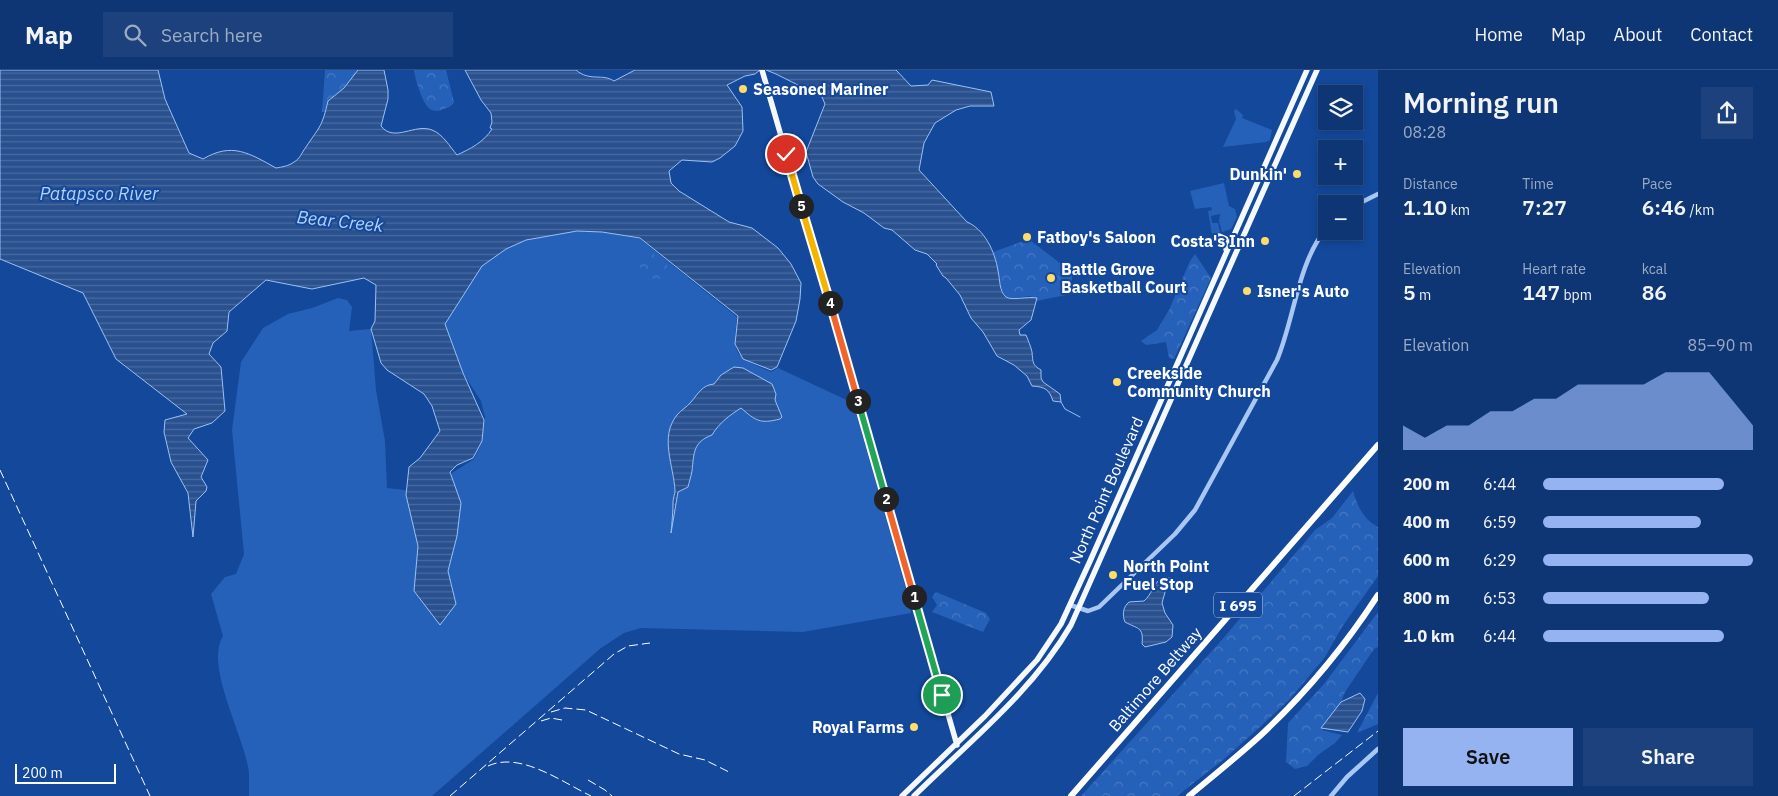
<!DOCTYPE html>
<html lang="en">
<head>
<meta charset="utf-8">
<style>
	:root { --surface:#0e3674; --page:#1c417c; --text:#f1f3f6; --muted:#9babc5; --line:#2e5086; --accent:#95b2f1 }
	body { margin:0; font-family:"IBM Plex Sans",sans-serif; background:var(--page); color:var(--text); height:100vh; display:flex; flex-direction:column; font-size:19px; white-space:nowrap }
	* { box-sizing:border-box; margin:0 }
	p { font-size:16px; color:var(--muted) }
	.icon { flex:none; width:28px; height:28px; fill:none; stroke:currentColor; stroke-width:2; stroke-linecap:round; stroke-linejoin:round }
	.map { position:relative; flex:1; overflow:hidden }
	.side { display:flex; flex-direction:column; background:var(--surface); width:400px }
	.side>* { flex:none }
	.tools { position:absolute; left:1318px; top:15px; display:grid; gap:10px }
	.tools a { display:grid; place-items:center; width:45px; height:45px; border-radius:0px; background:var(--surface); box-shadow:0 2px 8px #0003,0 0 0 1px var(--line); font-size:25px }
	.scale { position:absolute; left:15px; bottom:12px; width:101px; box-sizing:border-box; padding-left:5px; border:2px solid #fff; border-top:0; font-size:14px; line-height:18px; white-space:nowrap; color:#fff; -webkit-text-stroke:4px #13489b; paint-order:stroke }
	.pin { position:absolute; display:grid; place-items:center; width:42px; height:42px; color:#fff; margin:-21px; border:2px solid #fff; border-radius:50%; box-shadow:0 1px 5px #0007 }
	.km { position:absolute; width:25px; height:25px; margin:-12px; border-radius:50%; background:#222; color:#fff; font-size:14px; line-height:25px; text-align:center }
	.round { display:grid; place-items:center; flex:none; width:52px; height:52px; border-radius:0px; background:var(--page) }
	.head { display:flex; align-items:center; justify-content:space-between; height:85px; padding:0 25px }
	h1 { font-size:28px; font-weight:600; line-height:38px }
	.figures { display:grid; grid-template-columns:repeat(3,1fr); gap:8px; height:85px; padding:5px 25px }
	.figures div { display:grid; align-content:center }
	.figures b { font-size:21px; font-weight:600 }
	.figures small { font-size:14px; font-weight:400 }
	.figures p { font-size:14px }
	.chart { height:140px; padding:10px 25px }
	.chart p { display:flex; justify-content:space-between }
	.chart svg { width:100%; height:90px; margin-top:5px; fill:var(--accent); opacity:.7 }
	.action { display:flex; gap:10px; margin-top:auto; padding:10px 25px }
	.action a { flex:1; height:58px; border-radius:0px; background:var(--accent); color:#111; font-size:20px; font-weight:600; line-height:58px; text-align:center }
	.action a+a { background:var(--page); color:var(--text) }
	ul { padding:0 25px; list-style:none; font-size:16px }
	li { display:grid; grid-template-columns:80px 60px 1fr; align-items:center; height:38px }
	li i { height:12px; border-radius:6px; background:var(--accent) }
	header { display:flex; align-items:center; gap:30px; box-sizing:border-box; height:70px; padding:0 25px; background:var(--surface); border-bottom:1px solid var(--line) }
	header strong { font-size:24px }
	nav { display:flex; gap:28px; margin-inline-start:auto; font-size:18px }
	.search { width:350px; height:45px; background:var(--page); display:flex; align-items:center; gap:12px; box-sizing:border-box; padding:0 18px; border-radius:0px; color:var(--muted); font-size:19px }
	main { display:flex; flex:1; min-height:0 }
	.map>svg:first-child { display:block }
	.grass { fill:#2661b9 }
	.forest { fill:url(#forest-crowns) }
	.water { fill:url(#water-rules); stroke:#9ac1f6 }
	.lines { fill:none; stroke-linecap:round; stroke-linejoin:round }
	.stream { stroke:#9ac1f6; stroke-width:1 }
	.minor { stroke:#a8c7f3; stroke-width:4.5 }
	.major { stroke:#f4f8ff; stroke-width:5.5 }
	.highway { stroke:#fff; stroke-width:6 }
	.rail { stroke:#fff; stroke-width:1; stroke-dasharray:9 4; stroke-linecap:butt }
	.split-1-casing { stroke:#fff; stroke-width:10 }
	.split-2-casing { stroke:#fff; stroke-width:10 }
	.split-3-casing { stroke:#fff; stroke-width:10 }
	.split-4-casing { stroke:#fff; stroke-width:10 }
	.split-5-casing { stroke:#fff; stroke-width:10 }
	.split-6-casing { stroke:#fff; stroke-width:10 }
	.split-1 { stroke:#22a559; stroke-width:6 }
	.split-2 { stroke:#f0652b; stroke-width:6 }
	.split-3 { stroke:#22a559; stroke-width:6 }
	.split-4 { stroke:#f0652b; stroke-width:6 }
	.split-5 { stroke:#f5b400; stroke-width:6 }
	.split-6 { stroke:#f5b400; stroke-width:6 }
	.poi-dot { fill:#ffdb6a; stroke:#13489b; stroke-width:2 }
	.labels { text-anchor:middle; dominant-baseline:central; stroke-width:4; stroke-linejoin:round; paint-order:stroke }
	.shield { fill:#13489b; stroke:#b8c8e1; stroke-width:1 }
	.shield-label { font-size:15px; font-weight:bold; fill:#fff }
	.poi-label { font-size:16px; font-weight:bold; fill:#fff; stroke:#13489b; text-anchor:start }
	.street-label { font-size:16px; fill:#fff; stroke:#13489b }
	.water-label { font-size:18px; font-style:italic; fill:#b5d1fa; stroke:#13489b }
</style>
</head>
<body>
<header>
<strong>Map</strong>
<div class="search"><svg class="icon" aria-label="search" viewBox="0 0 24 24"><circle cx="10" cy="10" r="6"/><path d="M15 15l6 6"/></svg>Search here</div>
<nav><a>Home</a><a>Map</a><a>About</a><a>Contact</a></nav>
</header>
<main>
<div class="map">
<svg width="1378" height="726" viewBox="0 0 1378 726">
	<defs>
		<pattern id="forest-crowns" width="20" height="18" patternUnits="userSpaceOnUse" patternTransform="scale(1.25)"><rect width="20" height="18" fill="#2661b9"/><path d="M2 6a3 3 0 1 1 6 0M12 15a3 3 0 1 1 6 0" fill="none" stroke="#4779c4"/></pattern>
		<pattern id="water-rules" width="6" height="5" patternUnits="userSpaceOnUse" patternTransform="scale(1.25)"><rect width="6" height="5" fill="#2a518f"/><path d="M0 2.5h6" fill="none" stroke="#4a6ba0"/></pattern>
	</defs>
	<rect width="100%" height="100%" fill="#13489b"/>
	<path class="grass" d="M1236,39l7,6 -1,3 30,12 -2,10 -4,2 -43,5 13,-28 -2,-8z
		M1224,113l5,23 6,3 2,8 -6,12 -9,3 -3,-11 1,-7 -9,2 1,7h6l2,9 -8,3 -4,-24 4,-1 -1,-3 -16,2 -5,-18z
		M577,161l25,1 38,7 97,78c-5,40 -2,39 34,55l7,-4 75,35 57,200 1,10 -108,19 -162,-4 -17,5 -23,15 -169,148h-183c0,-8 0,-16 0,-23 -4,-36 -45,-107 -26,-137l-12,-42 14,-17 11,-3 8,-20 -12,-124 9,-68 22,-34 25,-14 24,-6 26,-10 9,2 5,7 -3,24 22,-2 5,61 9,51 2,47 18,2 45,-5 2,-12 22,-14 7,-15 4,-27 -4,-16 -18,-28 -18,-49 37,-58 24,-17 20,-9z"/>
	<path class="forest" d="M325,0h33l-14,18 -16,13 -3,11h-3z
		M414,0h32l8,32c-3,5 -5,5 -10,7 -3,1 -8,3 -12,1 -9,-3 -17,-31 -18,-40z
		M1031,171l38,29 3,5 -1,19 -35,7 1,-3 -8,-2 -18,3 -6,-3 -4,-9 -8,-35 28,-10 3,1z
		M645,177l24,20 -12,15 -24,-21z
		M1195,184l16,24 -37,81 -5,-1 -3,-16 -20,3 -5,-4 16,-11 12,-20 21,-49z
		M1353,421c5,16 10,28 25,36v49l-36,51 -17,30 -35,42 -30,28 -37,33 -46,36h-96l139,-154 95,-112 17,-12z
		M936,522l50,21 4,6 -7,13 -51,-20 5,-7 -5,-8z
		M1378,542v35l-4,2 -29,43 -4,10 -19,28 20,5 -7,8 -17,12 -11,11 -12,3 -9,-7 2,-39 36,-39z
		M1378,623v31l-21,9z"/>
	<path class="water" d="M0,0h158l7,29 24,54 14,6c29,-17 46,-6 73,9 6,-1 13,-2 18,-6 6,-3 8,-10 12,-15 14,-21 16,-20 22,-46l16,-13 14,-18h26l4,20v9l-7,27c13,17 34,-3 51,4 11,4 18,17 25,25 13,-6 27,-13 35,-26l-2,-1 2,-6 -1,-9 -10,-13 -16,-30h111c14,12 26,3 38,11l21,-11h125l-5,4 -10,2 -18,9 15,22 1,24 -8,15 -15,12 -8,4 -30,-2 -13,11 2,12 8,8 50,31 23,6 26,20 13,16 10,19 -1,16 -4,22 -19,46 -6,3 -28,-11 -8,-15 3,-28 -98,-78 -38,-6 -25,-1 -51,9 -20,9 -24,17 -37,58 18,49 21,47 -2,21 -9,17 -16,7 -7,7 11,31 -4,33 -9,35 8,33 -16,21 -26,-34 4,-45 -12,-51 3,-28 11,-9 20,-27 -8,-25 -8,-12 -37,-24 -6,-7 -10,-34 4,-8 1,-36 -12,-7 -52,11 -46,-9 -37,32 -2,19 -14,12 -4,11 12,13 4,44 -13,12 -18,6 -6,9 20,22 -7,17 6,10 -1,4 -10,10 -3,36 -5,-44 -17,-31 -7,-30 1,-12 22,-6 -71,-55 -33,-66 -83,-34z
		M766,0h130l15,16 17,-1 4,-5 59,12 3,14h-24l-14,4 -21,13 -11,20 -5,27 48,52c17,7 28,29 31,49 2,8 1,20 8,26 6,4 22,-1 31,1l-6,22 -12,10 1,5h6c2,5 5,12 6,17 1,10 0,13 9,18v8l2,4 17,12 1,8 -8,-1c-4,-12 -8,-14 -21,-15l-5,-10 -13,-11 -17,-9 -14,-24 -12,-14 -11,-23 -14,-17 -3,-2 -7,-11 1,-1 -10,-10 -12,-4 -23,-20 -8,-2 -20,-15 -21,-11 -25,-18 -5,-7 -7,-25 19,-48 -3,-7 -46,-23z
		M734,297l9,1 29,16 4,10 -1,6 7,17 -2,2c-20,5 -24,2 -39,-11 -11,7 -22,15 -29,27 -19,7 -18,18 -20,36 -1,6 -3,11 -4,16l-10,5 -7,41c1,-10 2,-21 2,-31 0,-4 2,-8 2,-11 -1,-25 -16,-54 2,-76 4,-5 10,-8 14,-13 7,-8 11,-17 23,-18l7,-9z
		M1161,508h10v1l-4,6 -5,18 3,10 8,12 -1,12 -6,5 -21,5 -3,-3c2,-18 -5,-15 -17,-22 -3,-7 -2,-15 4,-20l15,-1c8,-7 9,-16 17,-23z
		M1360,623l5,6 -3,12 -14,21 -27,-4 20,-26z"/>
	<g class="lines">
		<path class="stream" d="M1061,332l4,7 15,8"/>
		<path class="minor" d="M1354,136l24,-12
			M1070,535l18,6 11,-4 76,-73 20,-24 82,-150c17,-40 21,-98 49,-131
			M1331,726l16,-19 31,-28"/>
		<path class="major" d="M762,0l195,675
			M1219,166l7,3v10
			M902,726l83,-80 52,-56 24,-36 30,-65 216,-489
			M914,726c55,-54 118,-104 157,-171l246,-555"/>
		<path class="highway" d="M1071,726l307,-351
			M1189,726c24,-20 49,-40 72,-61 45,-42 84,-89 117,-140"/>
		<path class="rail" d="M0,400l150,326
			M551,642l14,-4 21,2 93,44 26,6 26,13
			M541,651l10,-3 11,2
			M488,696c32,-15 74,16 103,30
			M588,710l17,10 7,6
			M450,726l164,-142 14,-8 22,-3
			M1294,726l84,-65"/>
	</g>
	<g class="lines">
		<defs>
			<path id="split-1" d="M914,527l28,98"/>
			<path id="split-2" d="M886,429l28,98"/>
			<path id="split-3" d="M858,331l28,98"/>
			<path id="split-4" d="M830,233l28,98"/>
			<path id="split-5" d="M801,136l29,97"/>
			<path id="split-6" d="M786,84l15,52"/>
		</defs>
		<use href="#split-1" class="split-1-casing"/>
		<use href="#split-2" class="split-2-casing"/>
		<use href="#split-3" class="split-3-casing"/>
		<use href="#split-4" class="split-4-casing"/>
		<use href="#split-5" class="split-5-casing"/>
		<use href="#split-6" class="split-6-casing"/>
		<use href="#split-1" class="split-1"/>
		<use href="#split-2" class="split-2"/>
		<use href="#split-3" class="split-3"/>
		<use href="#split-4" class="split-4"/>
		<use href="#split-5" class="split-5"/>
		<use href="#split-6" class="split-6"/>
	</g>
	<g class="poi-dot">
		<circle cx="743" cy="19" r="5"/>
		<circle cx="1297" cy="104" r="5"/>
		<circle cx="1027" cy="167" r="5"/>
		<circle cx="1265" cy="171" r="5"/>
		<circle cx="1051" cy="208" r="5"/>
		<circle cx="1247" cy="221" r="5"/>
		<circle cx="1117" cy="312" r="5"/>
		<circle cx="1113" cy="505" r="5"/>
		<circle cx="914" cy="657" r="5"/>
	</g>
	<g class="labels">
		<rect class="shield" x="1214" y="522.5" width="48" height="25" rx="4"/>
		<g class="shield-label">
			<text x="1238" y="535">I 695</text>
		</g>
		<g class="poi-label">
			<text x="753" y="19">Seasoned Mariner</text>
			<text x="1287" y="104" text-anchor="end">Dunkin'</text>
			<text x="1037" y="167">Fatboy's Saloon</text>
			<text x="1255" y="171" text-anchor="end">Costa's Inn</text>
			<text x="1061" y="199">Battle Grove<tspan x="1061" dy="18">Basketball Court</tspan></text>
			<text x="1257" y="221">Isner's Auto</text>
			<text x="1127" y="303">Creekside<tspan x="1127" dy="18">Community Church</tspan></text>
			<text x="1123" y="496">North Point<tspan x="1123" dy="18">Fuel Stop</tspan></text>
			<text x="904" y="657" text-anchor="end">Royal Farms</text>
		</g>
		<g class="street-label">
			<text transform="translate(1106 420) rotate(-66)">North Point Boulevard</text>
			<text transform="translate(1155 609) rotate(-49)">Baltimore Beltway</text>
		</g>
		<g class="water-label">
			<text x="99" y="123">Patapsco River</text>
			<text transform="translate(340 151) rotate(6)">Bear Creek</text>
		</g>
	</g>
</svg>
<div class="tools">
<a><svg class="icon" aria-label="layers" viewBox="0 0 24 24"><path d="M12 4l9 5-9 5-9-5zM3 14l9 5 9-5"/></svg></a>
<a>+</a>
<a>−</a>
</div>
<div class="scale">200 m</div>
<div class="pin" style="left:942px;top:625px;background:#1e9e55"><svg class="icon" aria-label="arrive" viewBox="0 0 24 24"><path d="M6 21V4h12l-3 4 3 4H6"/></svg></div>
<div class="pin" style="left:786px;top:84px;background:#d93025"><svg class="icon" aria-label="check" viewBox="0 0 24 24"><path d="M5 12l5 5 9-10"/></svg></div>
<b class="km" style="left:914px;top:527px">1</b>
<b class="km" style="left:886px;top:429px">2</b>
<b class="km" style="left:858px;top:331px">3</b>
<b class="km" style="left:830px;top:233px">4</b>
<b class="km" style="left:801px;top:136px">5</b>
</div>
<section class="side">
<div class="head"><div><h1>Morning run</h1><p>08:28</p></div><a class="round"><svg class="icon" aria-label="share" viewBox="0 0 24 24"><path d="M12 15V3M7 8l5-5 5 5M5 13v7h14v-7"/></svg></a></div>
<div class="figures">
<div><p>Distance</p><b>1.10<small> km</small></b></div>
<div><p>Time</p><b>7:27</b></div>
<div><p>Pace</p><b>6:46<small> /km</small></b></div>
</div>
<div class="figures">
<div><p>Elevation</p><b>5<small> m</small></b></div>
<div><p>Heart rate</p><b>147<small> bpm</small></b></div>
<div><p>kcal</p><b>86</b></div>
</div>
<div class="chart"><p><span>Elevation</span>85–90 m</p>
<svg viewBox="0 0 160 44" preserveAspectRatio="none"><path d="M0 44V32L10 38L20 32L30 32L40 25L50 25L60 19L70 19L80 12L90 12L100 12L110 12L120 6L130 6L140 6L150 19L160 32V44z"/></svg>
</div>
<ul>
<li><b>200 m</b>6:44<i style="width:86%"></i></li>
<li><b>400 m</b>6:59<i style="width:75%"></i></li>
<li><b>600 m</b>6:29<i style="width:100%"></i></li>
<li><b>800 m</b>6:53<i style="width:79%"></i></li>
<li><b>1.0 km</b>6:44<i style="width:86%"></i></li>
</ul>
<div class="action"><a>Save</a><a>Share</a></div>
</section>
</main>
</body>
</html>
